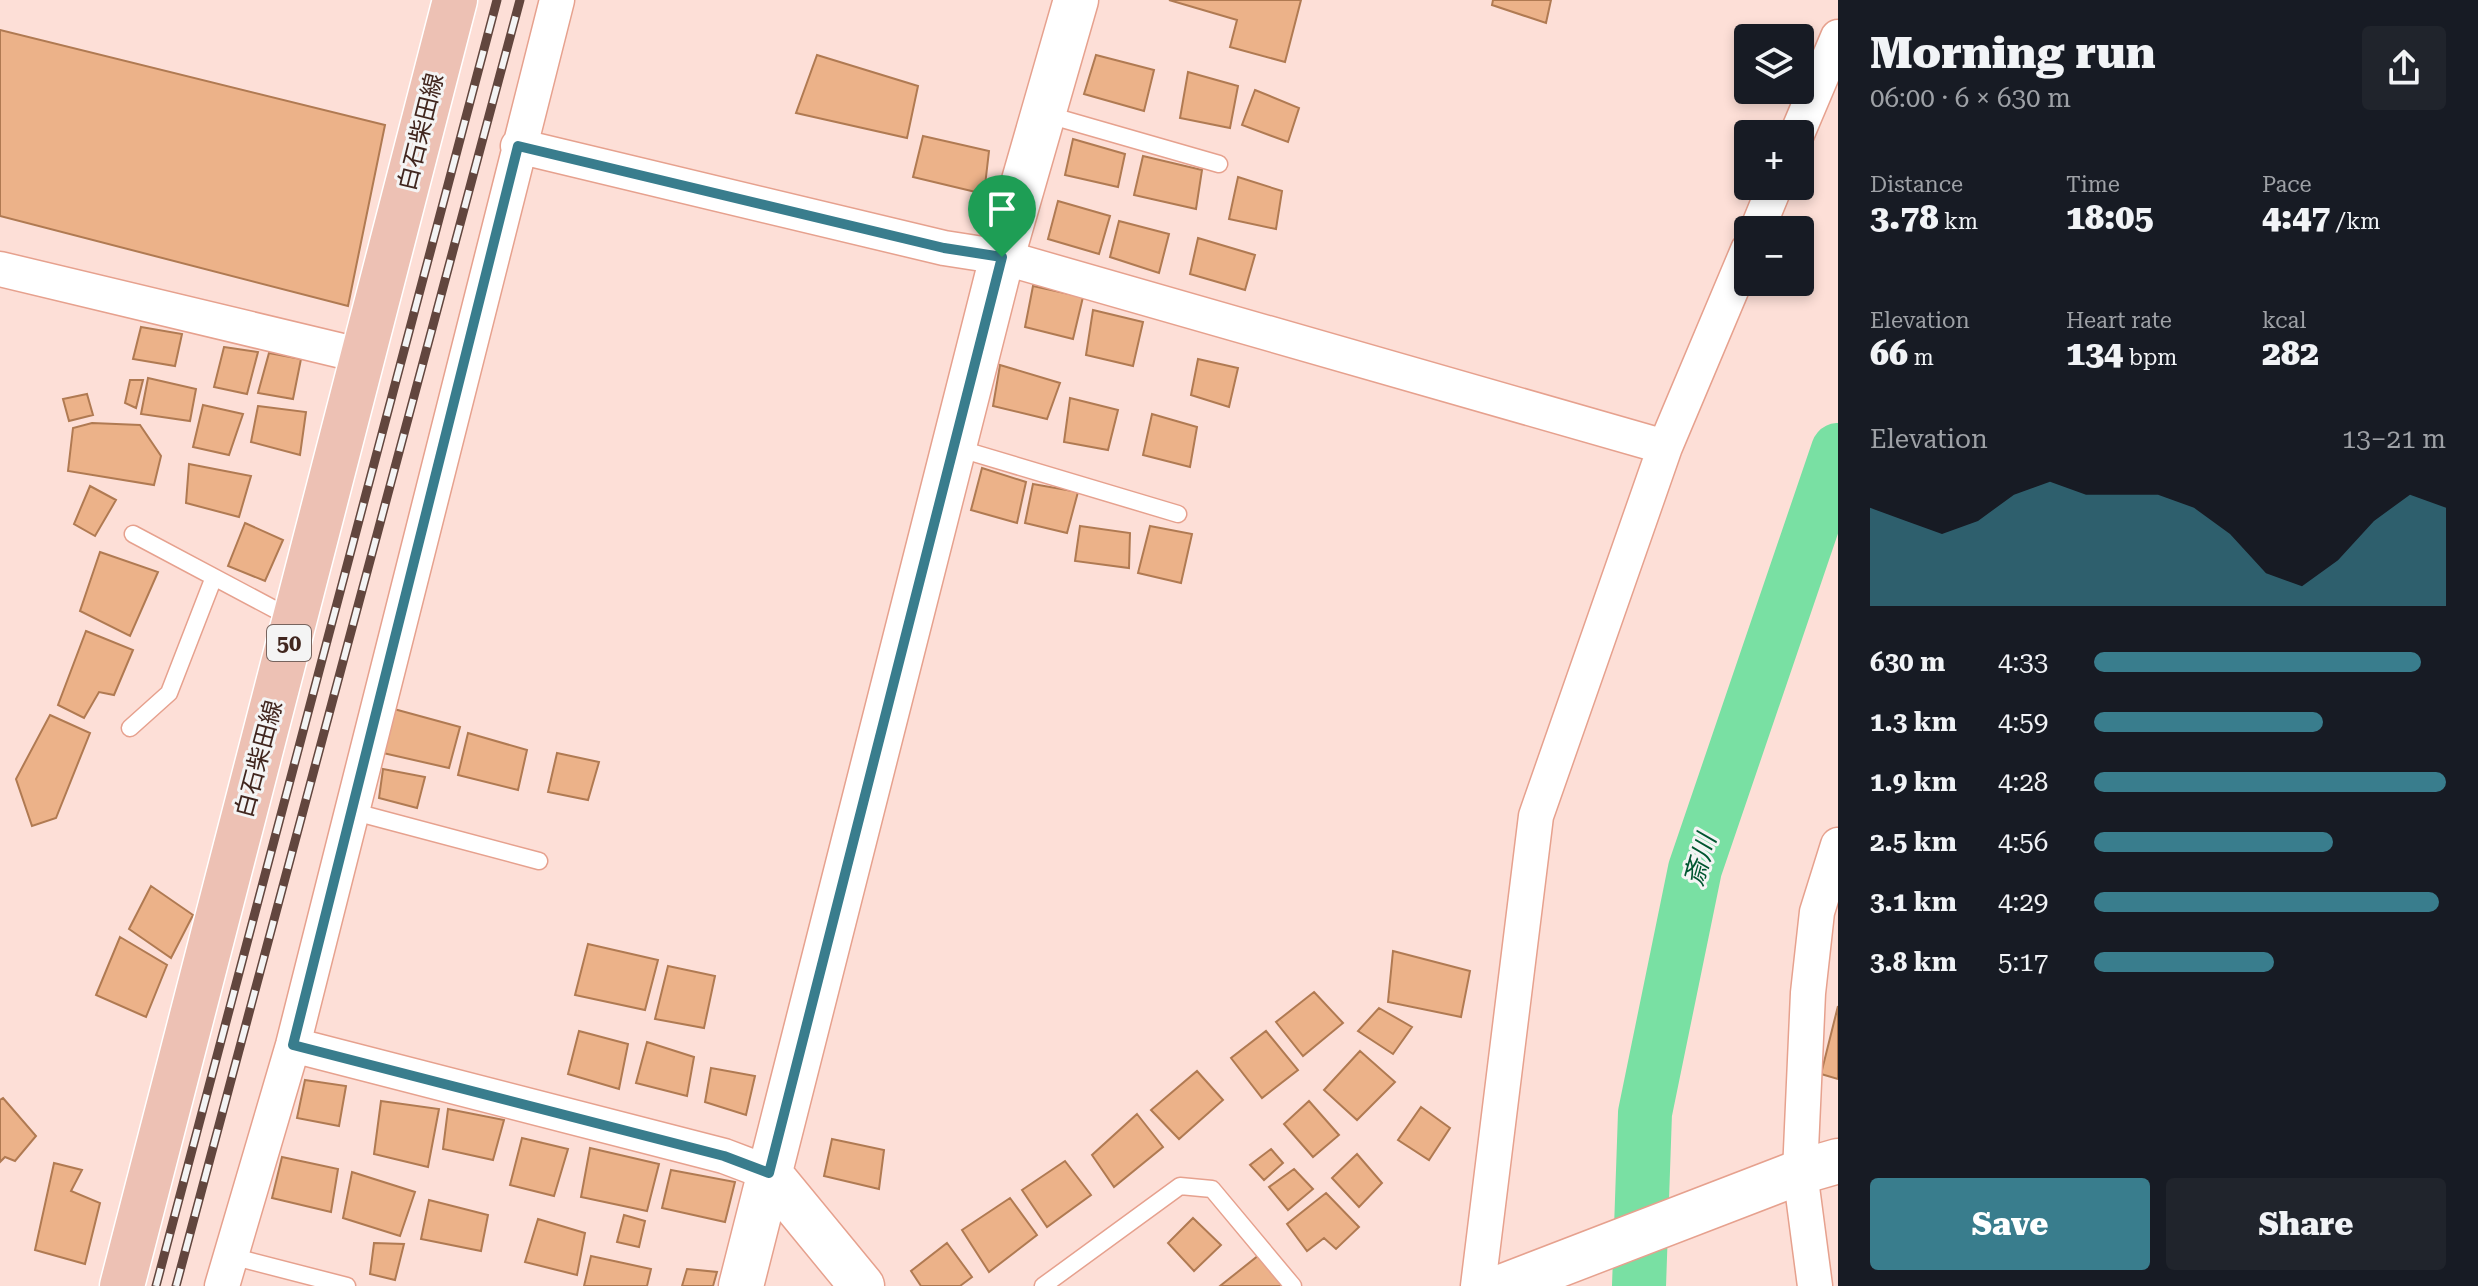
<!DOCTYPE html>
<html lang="en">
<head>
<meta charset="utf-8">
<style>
	:root { --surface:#171b24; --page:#20242c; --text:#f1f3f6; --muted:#9ea1a6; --accent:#397d8d }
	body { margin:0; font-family:"Roboto Serif","Noto Sans JP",serif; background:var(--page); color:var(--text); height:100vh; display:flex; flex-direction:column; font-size:30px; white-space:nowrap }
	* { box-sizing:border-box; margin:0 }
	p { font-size:26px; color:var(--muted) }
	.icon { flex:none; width:44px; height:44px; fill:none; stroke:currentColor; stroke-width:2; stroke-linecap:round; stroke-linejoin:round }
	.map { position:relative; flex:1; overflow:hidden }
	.panel { display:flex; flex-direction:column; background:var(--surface); width:640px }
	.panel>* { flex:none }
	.buttons { position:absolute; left:1734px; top:24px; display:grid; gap:16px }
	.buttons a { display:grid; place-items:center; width:80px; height:80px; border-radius:8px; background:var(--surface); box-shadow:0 4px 12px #0003; font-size:40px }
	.pin { position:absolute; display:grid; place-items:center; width:68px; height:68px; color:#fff; margin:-82px -34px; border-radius:50% 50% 50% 0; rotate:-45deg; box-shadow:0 0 8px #0007 }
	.pin .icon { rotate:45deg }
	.round { display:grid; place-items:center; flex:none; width:84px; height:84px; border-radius:8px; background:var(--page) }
	.head { display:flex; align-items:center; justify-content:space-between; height:136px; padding:0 32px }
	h1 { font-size:44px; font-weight:800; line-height:60px }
	.figures { display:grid; grid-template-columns:repeat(3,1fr); gap:12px; height:136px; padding:8px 32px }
	.figures div { display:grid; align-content:center }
	.figures b { font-size:34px; font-weight:800 }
	.figures small { font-size:22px; font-weight:400 }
	.figures p { font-size:22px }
	.chart { height:224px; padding:16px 32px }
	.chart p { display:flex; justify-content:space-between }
	.chart svg { width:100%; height:144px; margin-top:8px; fill:var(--accent); opacity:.7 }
	.button { display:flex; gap:16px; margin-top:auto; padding:16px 32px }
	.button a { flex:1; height:92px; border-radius:8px; background:var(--accent); color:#fff; font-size:32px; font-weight:800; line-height:92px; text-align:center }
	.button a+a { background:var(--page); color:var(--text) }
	ul { padding:0 32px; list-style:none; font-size:26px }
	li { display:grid; grid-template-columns:128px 96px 1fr; align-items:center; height:60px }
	li i { height:20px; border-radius:10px; background:var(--accent) }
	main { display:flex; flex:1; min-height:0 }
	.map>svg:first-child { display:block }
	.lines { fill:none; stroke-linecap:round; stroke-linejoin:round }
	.river { stroke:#79e0a3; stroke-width:54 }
	.building { fill:#ecb289; stroke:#b07a52; stroke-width:2 }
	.lane-casing { stroke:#e6a18e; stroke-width:19 }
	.street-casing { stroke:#e6a18e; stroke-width:37 }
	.secondary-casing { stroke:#e6a18e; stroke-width:47 }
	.primary-casing { stroke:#fff; stroke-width:47 }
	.lane { stroke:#fff; stroke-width:16 }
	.street { stroke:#fff; stroke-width:34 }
	.secondary { stroke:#fff; stroke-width:44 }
	.primary { stroke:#edc1b4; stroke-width:44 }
	.rail-casing { stroke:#62463e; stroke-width:9 }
	.rail { stroke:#f4f4f4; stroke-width:6; stroke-dasharray:18; stroke-linecap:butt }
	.route-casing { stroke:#fff; stroke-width:16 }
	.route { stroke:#397d8d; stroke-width:10 }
	.labels { text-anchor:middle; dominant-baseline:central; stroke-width:6; stroke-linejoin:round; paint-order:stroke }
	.shield { fill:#f4f4f4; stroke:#77645e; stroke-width:2 }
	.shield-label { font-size:22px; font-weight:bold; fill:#41261e }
	.street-label { font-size:24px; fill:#41261e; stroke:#f4f4f4 }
	.water-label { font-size:26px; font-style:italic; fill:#005630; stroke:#f4f4f4 }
</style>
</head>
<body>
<main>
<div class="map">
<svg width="1838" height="1286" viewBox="0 0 1838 1286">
	<rect width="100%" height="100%" fill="#fddfd7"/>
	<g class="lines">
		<path class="river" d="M1639,1286l6,-173 50,-244 143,-419"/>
	</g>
	<path class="building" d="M1169,0h132l-16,62 -55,-15 7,-27z
		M1493,0h58l-5,23 -54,-18z
		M0,30l385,95 -37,181 -348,-90z
		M817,55l101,31 -11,52 -111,-25z
		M1096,55l58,15 -10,41 -60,-17z
		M1188,72l50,14 -8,42 -50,-10z
		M1255,90l44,18 -11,34 -46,-17z
		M923,136l66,15 -5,43 -71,-17z
		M1073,139l52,15 -7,33 -53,-12z
		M1143,156l59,14 -6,39 -62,-14z
		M1238,177l44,14 -6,38 -47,-10z
		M1058,201l52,15 -11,38 -51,-15z
		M1119,221l50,13 -10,39 -49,-16z
		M1198,238l57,17 -10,35 -55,-16z
		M1033,286l50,11 -10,42 -48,-12z
		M1093,310l50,12 -10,44 -47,-11z
		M141,327l41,7 -7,32 -42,-7z
		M224,347l34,5 -11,42 -33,-7z
		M269,353l32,6 -8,40 -35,-6z
		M1198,359l40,9 -9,39 -38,-12z
		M1000,365l60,18 -13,36 -54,-13z
		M148,378l48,11 -6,32 -49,-7z
		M130,380h13l-7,28 -11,-5z
		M87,394l6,21 -24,6 -6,-22z
		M1070,398l48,12 -10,40 -44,-8z
		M203,405l40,9 -14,41 -36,-8z
		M258,406l48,6 -6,43 -49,-13z
		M1152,414l45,13 -7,40 -47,-12z
		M92,423l48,2 21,31 -7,29 -86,-14 5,-43z
		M189,464l62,12 -12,41 -53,-14z
		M982,468l44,14 -9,41 -46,-13z
		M1033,484l45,8 -11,41 -42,-10z
		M90,486l26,14 -21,36 -21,-12z
		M245,523l38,17 -18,41 -37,-15z
		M1080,526l50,7 -1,35 -54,-7z
		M1150,526l42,8 -11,49 -43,-10z
		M100,552l58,20 -28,64 -50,-25z
		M86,631l47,19 -19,45 -15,-3 -15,26 -26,-13z
		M394,709l66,18 -11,41 -66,-15z
		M50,715l40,18 -34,85 -24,8 -16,-47z
		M468,733l59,17 -9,40 -60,-15z
		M557,753l42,9 -11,38 -40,-8z
		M383,769l42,8 -8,31 -38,-10z
		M151,886l42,29 -22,43 -42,-29z
		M120,937l47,28 -21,52 -50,-22z
		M588,944l70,16 -13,50 -70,-15z
		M1393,951l77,20 -9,46 -73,-15z
		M668,966l47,10 -11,52 -49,-9z
		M1314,992l29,31 -40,33 -27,-34z
		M1838,1006v73l-17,-5z
		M1379,1008l33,19 -19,27 -35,-23z
		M579,1031l49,13 -9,45 -51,-15z
		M1266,1031l32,39 -36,28 -31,-40z
		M647,1042l47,15 -7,39 -51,-13z
		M1360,1051l35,31 -38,38 -33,-30z
		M711,1068l44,8 -9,39 -41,-13z
		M1197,1071l26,29 -44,39 -28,-29z
		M305,1080l41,6 -7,40 -42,-8z
		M3,1098l33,38 -21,25 -10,-4 -5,5v-62z
		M381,1101l58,8 -11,58 -54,-13z
		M1309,1101l30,34 -26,22 -29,-33z
		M1421,1107l29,21 -21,32 -31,-20z
		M448,1109l56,11 -11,40 -50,-11z
		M1137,1114l26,33 -49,40 -22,-32z
		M522,1138l46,11 -14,47 -44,-11z
		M832,1139l52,11 -5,39 -55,-13z
		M590,1148l69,16 -12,47 -66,-14z
		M1271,1149l12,14 -19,17 -14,-15z
		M1357,1154l25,29 -23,24 -27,-29z
		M282,1157l56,12 -7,43 -59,-14z
		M1065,1161l26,34 -44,32 -25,-37z
		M54,1163l28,7 -11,21 29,12 -15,61 -50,-14z
		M1294,1169l19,20 -25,21 -19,-23z
		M671,1170l64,12 -10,40 -63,-14z
		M352,1172l63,20 -15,44 -57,-18z
		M1326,1193l33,34 -23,22 -12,-11 -17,13 -20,-27z
		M1010,1198l27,37 -48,37 -27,-42z
		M429,1200l59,15 -7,36 -60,-12z
		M624,1215l21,6 -6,26 -22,-5z
		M1193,1218l28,27 -27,26 -26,-28z
		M538,1219l47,14 -8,42 -52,-13z
		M374,1243l30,1 -9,36 -25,-6z
		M947,1243l25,34 -12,9h-39l-10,-15z
		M1259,1255l24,31h-63z
		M591,1256l60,13 -4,17h-63z
		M687,1269l30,3 -4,14h-31z"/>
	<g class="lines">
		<defs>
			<path id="lane" d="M1045,114l174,50
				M957,448l221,66
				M133,534l158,84
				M130,728l39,-35 45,-116
				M351,811l188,50
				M231,1256l116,30
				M1043,1286l137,-100 32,3 81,97"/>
			<path id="street" d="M1797,134l41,-97
				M518,146l426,102 58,9 663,190
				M1757,230l18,-44
				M0,269l363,87
				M293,1045l431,111 45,17
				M222,1286l71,-241 264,-1045
				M1478,1286l58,-470 129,-369 83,-197
				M1815,1286l-15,-114 8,-179 9,-81 21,-67"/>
			<path id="secondary" d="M769,1173l93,113
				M741,1286l261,-1029 74,-257
				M1504,1286l296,-114 38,-11"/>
			<path id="primary" d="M122,1286l333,-1286"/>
		</defs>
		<use href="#lane" class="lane-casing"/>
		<use href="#street" class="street-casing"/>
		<use href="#secondary" class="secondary-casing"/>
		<use href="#primary" class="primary-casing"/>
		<use href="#lane" class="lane"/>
		<use href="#street" class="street"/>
		<use href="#secondary" class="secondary"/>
		<use href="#primary" class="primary"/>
		<defs>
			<path id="rail" d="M156,1286l341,-1286
				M176,1286l344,-1286"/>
		</defs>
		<use href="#rail" class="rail-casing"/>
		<use href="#rail" class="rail"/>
	</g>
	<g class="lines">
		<defs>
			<path id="route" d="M518,146l426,102 58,9 -233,916 -45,-17 -431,-111z"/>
		</defs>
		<use href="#route" class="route-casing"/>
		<use href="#route" class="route"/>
	</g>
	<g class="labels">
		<rect class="shield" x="267" y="625" width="44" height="36" rx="6"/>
		<g class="shield-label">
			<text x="289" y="643">50</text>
		</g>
		<g class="street-label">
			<text transform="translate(421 132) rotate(-76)">白石柴田線</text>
			<text transform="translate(259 759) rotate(-75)">白石柴田線</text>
		</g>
		<g class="water-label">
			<text transform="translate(1700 860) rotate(-74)">斎川</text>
		</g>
	</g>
</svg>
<div class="buttons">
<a><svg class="icon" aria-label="layers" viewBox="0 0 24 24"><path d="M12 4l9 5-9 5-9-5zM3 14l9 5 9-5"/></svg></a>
<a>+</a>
<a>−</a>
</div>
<div class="pin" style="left:1002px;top:257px;background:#1e9e55"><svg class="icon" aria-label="arrive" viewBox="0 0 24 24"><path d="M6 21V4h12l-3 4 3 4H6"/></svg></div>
</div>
<section class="panel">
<div class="head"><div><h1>Morning run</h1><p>06:00 · 6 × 630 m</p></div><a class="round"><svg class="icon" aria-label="share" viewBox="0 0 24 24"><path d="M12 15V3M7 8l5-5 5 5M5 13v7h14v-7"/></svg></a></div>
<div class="figures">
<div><p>Distance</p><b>3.78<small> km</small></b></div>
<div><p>Time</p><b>18:05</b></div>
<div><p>Pace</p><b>4:47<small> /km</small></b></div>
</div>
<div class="figures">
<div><p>Elevation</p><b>66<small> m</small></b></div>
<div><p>Heart rate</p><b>134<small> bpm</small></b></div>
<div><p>kcal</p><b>282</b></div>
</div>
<div class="chart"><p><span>Elevation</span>13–21 m</p>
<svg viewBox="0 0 160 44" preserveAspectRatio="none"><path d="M0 44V14L10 18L20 22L30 18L40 10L50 6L60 10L70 10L80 10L90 14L100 22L110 34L120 38L130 30L140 18L150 10L160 14V44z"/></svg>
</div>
<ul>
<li><b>630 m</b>4:33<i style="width:93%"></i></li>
<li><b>1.3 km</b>4:59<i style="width:65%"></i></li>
<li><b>1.9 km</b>4:28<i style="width:100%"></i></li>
<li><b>2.5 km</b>4:56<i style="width:68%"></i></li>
<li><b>3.1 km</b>4:29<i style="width:98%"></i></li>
<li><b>3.8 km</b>5:17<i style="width:51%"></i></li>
</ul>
<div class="button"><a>Save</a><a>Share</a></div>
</section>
</main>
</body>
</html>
